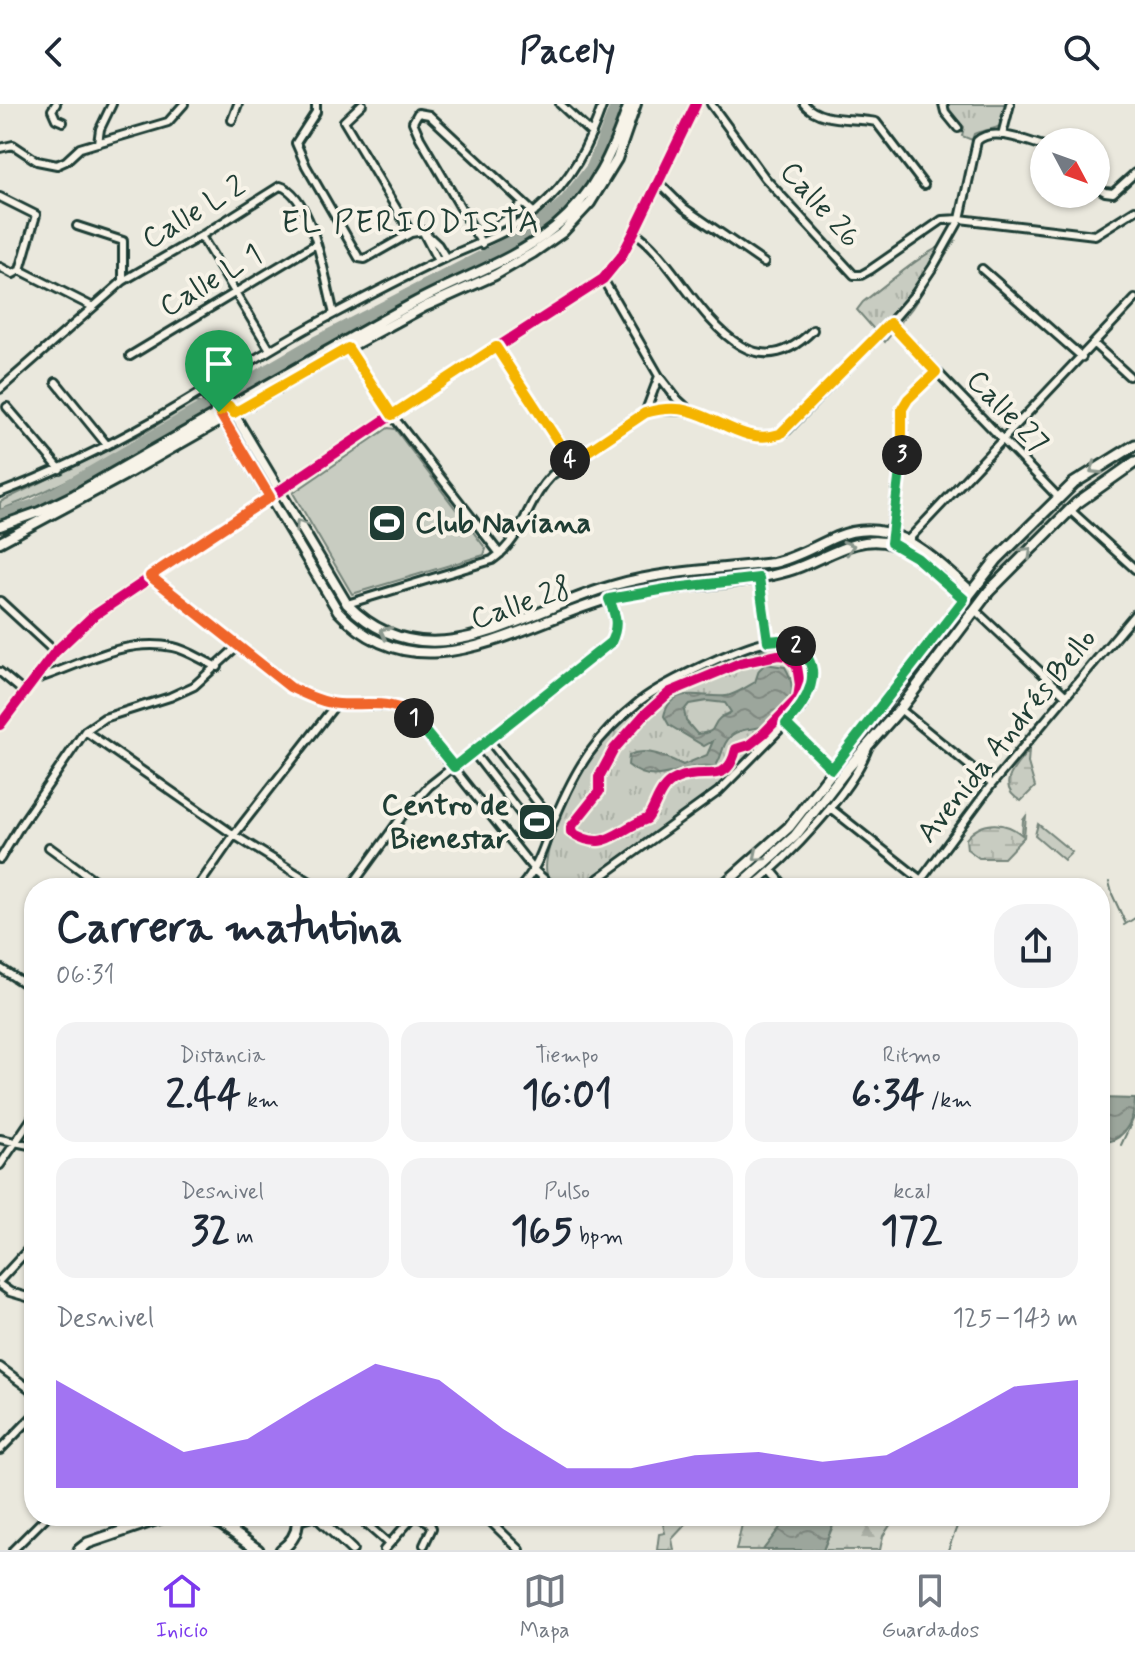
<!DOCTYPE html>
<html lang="es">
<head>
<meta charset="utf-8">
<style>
	:root { --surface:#fff; --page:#f2f2f3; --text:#1f2937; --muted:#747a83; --line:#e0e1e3; --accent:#7c3aed }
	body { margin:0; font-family:Mynerve,sans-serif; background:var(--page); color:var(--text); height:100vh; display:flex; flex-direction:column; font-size:30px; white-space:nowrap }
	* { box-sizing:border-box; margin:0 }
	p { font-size:26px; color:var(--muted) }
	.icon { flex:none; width:44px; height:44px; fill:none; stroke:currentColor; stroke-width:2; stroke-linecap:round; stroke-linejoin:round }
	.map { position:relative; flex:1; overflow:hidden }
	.panel { position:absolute; left:24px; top:774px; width:1086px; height:648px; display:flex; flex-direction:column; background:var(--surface); border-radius:32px; box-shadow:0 2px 6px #0004 }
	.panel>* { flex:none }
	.needle { width:52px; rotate:131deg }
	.buttons { position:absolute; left:1030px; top:24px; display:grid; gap:16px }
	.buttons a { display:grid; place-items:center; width:80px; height:80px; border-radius:50%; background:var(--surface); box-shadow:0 2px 6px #0004; font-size:40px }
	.pin { position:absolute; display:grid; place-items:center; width:68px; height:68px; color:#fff; margin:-82px -34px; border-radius:50% 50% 50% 0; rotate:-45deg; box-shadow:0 0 8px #0007 }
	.pin .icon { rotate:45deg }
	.km { position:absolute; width:40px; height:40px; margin:-20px; border-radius:50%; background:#222; color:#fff; font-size:22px; line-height:40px; text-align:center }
	.round { display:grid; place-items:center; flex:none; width:84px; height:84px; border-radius:32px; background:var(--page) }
	.head { display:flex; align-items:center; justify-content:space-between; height:136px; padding:0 32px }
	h1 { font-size:44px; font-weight:800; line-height:60px }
	.metrics { display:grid; grid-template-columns:repeat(3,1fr); gap:12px; height:136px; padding:8px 32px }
	.metrics div { display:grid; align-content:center; border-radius:20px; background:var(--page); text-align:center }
	.metrics b { font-size:40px; font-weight:800 }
	.metrics small { font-size:22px; font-weight:400 }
	.metrics p { font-size:22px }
	.chart { height:224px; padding:16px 32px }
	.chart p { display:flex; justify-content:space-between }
	.chart svg { width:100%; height:144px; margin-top:8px; fill:var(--accent); opacity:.7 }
	header { display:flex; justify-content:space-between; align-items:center; height:104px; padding:0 32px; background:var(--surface); font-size:36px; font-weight:800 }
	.menu { display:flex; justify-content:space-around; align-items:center; height:112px; border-top:2px solid var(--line); background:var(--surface); font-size:22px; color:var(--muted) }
	.menu a { display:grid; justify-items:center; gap:4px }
	.menu .current { color:var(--accent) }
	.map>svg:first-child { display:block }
	.grass { fill:#c8ccc1; stroke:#74847a; stroke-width:2 }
	.forest { fill:url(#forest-firs); stroke:#74847a; stroke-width:2 }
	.wetland { fill:url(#wetland-marsh); stroke:#74847a; stroke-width:2 }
	.park { fill:url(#park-tufts); stroke:#74847a; stroke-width:2 }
	.water { fill:url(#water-waves); stroke:#6a7c72; stroke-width:2; fill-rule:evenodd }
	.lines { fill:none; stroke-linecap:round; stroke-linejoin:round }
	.stream { stroke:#6a7c72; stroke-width:2 }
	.river { stroke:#9ca69c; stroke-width:14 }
	.street-casing { stroke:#1f3d34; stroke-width:12 }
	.secondary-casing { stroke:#1f3d34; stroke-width:14 }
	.primary-casing { stroke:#1f3d34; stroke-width:15 }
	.street { stroke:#f7f3e8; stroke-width:6 }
	.secondary { stroke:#f7f3e8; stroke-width:8 }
	.primary { stroke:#f7f3e8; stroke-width:9 }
	.cycleway-casing { stroke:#f7f3e8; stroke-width:15 }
	.cycleway { stroke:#d6006c; stroke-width:10 }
	.oneway { stroke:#8b988e }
	.split-1-casing { stroke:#fff; stroke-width:16 }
	.split-2-casing { stroke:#fff; stroke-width:16 }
	.split-3-casing { stroke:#fff; stroke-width:16 }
	.split-4-casing { stroke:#fff; stroke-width:16 }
	.split-5-casing { stroke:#fff; stroke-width:16 }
	.split-1 { stroke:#f0652b; stroke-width:10 }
	.split-2 { stroke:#22a559; stroke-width:10 }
	.split-3 { stroke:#22a559; stroke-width:10 }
	.split-4 { stroke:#f5b400; stroke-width:10 }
	.split-5 { stroke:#f5b400; stroke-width:10 }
	.labels { text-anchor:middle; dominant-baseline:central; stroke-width:8; stroke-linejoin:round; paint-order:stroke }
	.street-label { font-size:30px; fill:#1f3d34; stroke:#f7f3e8 }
	.poi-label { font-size:30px; font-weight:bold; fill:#1f3d34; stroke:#f7f3e8; text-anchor:start }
	.neighbourhood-label { font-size:32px; letter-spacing:2px; fill:#1f3d34; stroke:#f7f3e8 }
</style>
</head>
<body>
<header><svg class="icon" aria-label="back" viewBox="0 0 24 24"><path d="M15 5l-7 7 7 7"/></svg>Pacely<svg class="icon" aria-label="search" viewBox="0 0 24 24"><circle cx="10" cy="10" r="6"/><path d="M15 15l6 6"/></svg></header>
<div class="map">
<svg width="1135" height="1446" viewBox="0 0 1135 1446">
	<defs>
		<pattern id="forest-firs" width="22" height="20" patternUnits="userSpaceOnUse" patternTransform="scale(2)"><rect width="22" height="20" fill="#c8ccc1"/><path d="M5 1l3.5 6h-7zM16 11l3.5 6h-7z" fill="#abb0a6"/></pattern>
		<pattern id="wetland-marsh" width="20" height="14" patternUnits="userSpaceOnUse" patternTransform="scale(2)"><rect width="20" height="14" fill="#c8ccc1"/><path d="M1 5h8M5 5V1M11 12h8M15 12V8" fill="none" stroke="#abb0a6"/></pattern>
		<pattern id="park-tufts" width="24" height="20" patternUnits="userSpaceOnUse" patternTransform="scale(2)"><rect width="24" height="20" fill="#c8ccc1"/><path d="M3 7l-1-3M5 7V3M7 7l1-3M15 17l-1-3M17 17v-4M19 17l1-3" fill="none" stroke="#abb0a6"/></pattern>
		<pattern id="water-waves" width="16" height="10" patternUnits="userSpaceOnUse" patternTransform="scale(2)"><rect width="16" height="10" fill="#9ca69c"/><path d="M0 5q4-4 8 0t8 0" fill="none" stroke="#7f8880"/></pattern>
	</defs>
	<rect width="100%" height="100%" fill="#eae8dd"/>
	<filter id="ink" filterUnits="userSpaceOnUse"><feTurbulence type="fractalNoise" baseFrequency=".0125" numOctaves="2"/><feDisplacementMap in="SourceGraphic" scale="16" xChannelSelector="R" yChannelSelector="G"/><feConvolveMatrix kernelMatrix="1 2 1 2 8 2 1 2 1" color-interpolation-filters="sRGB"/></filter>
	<g filter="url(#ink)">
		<path class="grass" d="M194,298l10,2c-66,38 -132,79 -204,106v-8l147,-71z
			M388,324l7,1 91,120 -2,6 -132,39 -59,-101z
			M1060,399l3,3 5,-1 -87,86 22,-32z
			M1038,720l34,28 -8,8 -29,-25z"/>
		<path class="forest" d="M667,1412h18v9l-13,14 2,11h-17l2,-16 6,-1 -2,-9z
			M734,1412h55l-26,34h-27l7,-30z
			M837,1412h59l-13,20 -3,14h-57z"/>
		<path class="wetland" d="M1029,646l-1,13 7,24 -14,14c-27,-15 -5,-35 8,-51z
			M1026,712l-2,21 -20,21h-25l-12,-9 -1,-10c15,-19 39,-19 56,-4l1,-15z"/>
		<path class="park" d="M948,0h61l-6,20c-10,7 -19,5 -29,10l-2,6 -10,-4 2,-9 -14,-15z
			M955,137l-43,67 -27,34 -28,-32 6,-8c22,-16 68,-57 92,-61z
			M780,542l12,3 10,10 5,13 -1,14 -9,19 -85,86 -135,97c-12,0 -26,-1 -30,-14 -7,-21 29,-96 41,-114 11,-15 28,-33 43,-45 39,-32 90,-48 137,-68z"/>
		<path class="water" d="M765,560l20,3c13,21 7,47 -17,58 -11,5 -26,2 -36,10 -11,9 -9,22 -17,32 -30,-8 -57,24 -87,-2l1,-10c18,-8 38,2 54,10l24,-10 6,-14 -9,5 -35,-21 -5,-9c7,-33 39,-17 62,-20 8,-1 22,-10 29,-14l4,-12zM707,597l18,2 6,9c-3,3 -8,3 -11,6 -11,9 0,14 -23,16l-11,-13 -2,-11 5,-6z
			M1100,994l35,1c0,17 -9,40 -28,43l-7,-6z
			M789,1412h47l-13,34h-60z"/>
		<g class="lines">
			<path class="stream" d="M1109,778l3,11
				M1112,790l13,28
				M1124,821l11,-7
				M1121,1041l14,-30
				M948,1446l13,-34"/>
			<path class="river" d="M0,413l35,-11 281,-163 214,-110 35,-30 28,-35 25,-64"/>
			<defs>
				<path id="street" d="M56,0l-4,6 4,9 7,3
					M316,0v8l-20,31 10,23 53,92 6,1 46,-26 12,-2
					M362,0l-18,17 67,112
					M560,0l32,30
					M711,0l54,74 89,97h7l9,-5 72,-50 18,-1 135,16 40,-25
					M804,0c16,19 50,13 72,18l48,63
					M943,0l2,8 13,16
					M232,16l6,-16
					M1002,31l8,-31
					M98,39l2,-14 12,-25
					M0,44l13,-3 24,16 20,4 9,-4 14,-13 88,-26 16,-18
					M658,78l26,26 80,55
					M1096,83l9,5 8,1 22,-20
					M0,93l36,18 -16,55
					M77,122l46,15v40
					M423,127l15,14 8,13
					M634,128c51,30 100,178 179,98
					M424,130l14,27
					M476,131l30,-15 17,-17
					M201,132l68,112
					M482,140l-62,-106 -7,-16 5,-9 11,2 105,98
					M0,163l13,7 7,-4
					M982,165l100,88
					M20,166l71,36
					M603,175l56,97 -14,37
					M890,219l168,174
					M1094,240l35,32
					M496,243l76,115
					M348,244l44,67 108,139
					M130,252l186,-112
					M659,272l17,22 14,13
					M56,278l51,63
					M0,285l123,-108 78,-45 79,-50c33,9 46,98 54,128
					M201,287l18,21
					M7,303l53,62
					M0,389c53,-20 104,-45 154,-73 60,-34 116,-73 178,-105 34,-18 68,-36 102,-52 37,-18 71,-26 103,-53 35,-30 51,-63 66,-106
					M1070,406l65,59
					M891,429l12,-84 -1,-40 6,-10 28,-27
					M908,436l227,-241
					M150,472l140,111c14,7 32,15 48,17 24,2 47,-2 70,7l127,160 19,17
					M759,474l9,63
					M0,497l55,51
					M347,500l145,-44c33,-23 34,-59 60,-85l93,-62 10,-3 35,1 61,25h23l13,-6 103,-107 25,-29 18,-27 27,-48 17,-78c16,-15 48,0 67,5
					M975,506l90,85
					M0,568l25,21
					M36,575c46,-14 87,-42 137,-32 15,3 30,14 45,20
					M900,605l92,75
					M786,620l46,45
					M0,621l55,-73 37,-35 300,-202 211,-136 18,-22 13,-25 62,-128
					M85,627l149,104 86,53
					M489,636l56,72
					M473,648l59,76
					M829,703l92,73
					M49,743l56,41
					M0,755l20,-33 65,-95 19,-13 66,-21 24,-11 44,-40
					M772,767l14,17
					M197,784l37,-53 102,-131
					M350,784l53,-73 26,-29 182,-144c8,-17 4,-26 -2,-43
					M520,784c21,-24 23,-42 35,-70 22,-52 40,-81 85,-117 22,-17 111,-62 138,-61 15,1 27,11 32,25 5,17 -1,31 -11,45l-80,81 -120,87 -8,10
					M750,784c37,-29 102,-96 118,-140
					M915,784l77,-104 143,-170
					M0,864l34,22
					M0,1035l34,7
					M0,1061l34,-50
					M0,1176l34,-37
					M0,1181l10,7 24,7
					M0,1263l34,25
					M0,1346l34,-35
					M357,1412l32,28
					M416,1412l13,6 3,6 -8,17
					M485,1412l35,34
					M13,1446l34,-34
					M384,1446l30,-34"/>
				<path id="secondary" d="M229,302l118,198c82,84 178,5 268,-19 50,-14 106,-16 158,-22 23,-5 42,-17 63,-26 56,-24 96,20 135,54
					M219,308l119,199c81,88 181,13 270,-12 59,-16 122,-11 180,-28 33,-9 68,-39 104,-27 26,8 52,37 72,55
					M0,422l39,-14 35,-17c113,-64 225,-129 338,-191 47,-26 101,-42 143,-77 40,-33 58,-76 74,-123
					M0,438l125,-67 223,-127 78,-42 69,-31 38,-22 30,-21 27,-29 27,-44 19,-55
					M316,1412l36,34
					M298,1416l14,-4"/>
				<path id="primary" d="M720,784l69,-61 208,-268 77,-76 61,-38
					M737,784l58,-52 51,-66 54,-61 89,-118 88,-88 58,-41
					M200,1412l21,8 37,26
					M79,1446l9,-7 79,-27
					M281,1446c11,-8 19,-20 15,-34"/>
			</defs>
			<use href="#street" class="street-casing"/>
			<use href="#secondary" class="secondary-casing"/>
			<use href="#primary" class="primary-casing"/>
			<use href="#street" class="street"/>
			<use href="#secondary" class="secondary"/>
			<use href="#primary" class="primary"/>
			<defs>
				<path id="cycleway" d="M778,551l8,1 11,10 3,19 -2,13 -34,35 -15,12 -13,4c-9,39 -32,17 -60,30 -18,8 -19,27 -29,40 -32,11 -41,35 -76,13v-5l28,-35v-15l15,-28 30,-34 26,-23 70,-29z
					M0,621l55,-73 37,-35 300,-202 211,-136 18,-22 13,-25 62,-128"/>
			</defs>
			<use href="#cycleway" class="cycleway-casing"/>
			<use href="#cycleway" class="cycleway"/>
		</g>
		<defs><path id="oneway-chevron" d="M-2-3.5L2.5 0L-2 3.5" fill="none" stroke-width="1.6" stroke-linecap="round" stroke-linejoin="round" transform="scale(2)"/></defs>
		<g class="oneway">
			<use href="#oneway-chevron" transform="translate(1095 365) rotate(148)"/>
			<use href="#oneway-chevron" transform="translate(300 421) rotate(-121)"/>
			<use href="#oneway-chevron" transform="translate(849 443) rotate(-17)"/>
			<use href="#oneway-chevron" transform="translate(1027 448) rotate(-44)"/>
			<use href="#oneway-chevron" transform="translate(385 528) rotate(-153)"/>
			<use href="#oneway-chevron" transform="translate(758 752) rotate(139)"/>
		</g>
	</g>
	<g class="lines" filter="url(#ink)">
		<defs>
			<path id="split-1" d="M219,308l51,85 -120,79 140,111c15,7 33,16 49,17 25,2 56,-6 75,14"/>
			<path id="split-2" d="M414,614l40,49 157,-125c8,-17 5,-26 -2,-43l57,-10 93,-11 9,63 11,-1 17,6"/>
			<path id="split-3" d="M796,542c32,23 10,57 -10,78l46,45 132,-170 -47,-41 -26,-15 11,-88"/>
			<path id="split-4" d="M570,356l2,2 73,-49c14,-4 30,-6 44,-2 32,8 57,34 91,23l110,-111 46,49 -28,27 -6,10v46"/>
			<path id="split-5" d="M219,308l10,-6 5,7 114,-65 44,67 104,-68 74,113"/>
		</defs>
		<use href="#split-1" class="split-1-casing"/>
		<use href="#split-2" class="split-2-casing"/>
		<use href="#split-3" class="split-3-casing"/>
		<use href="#split-4" class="split-4-casing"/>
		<use href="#split-5" class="split-5-casing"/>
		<use href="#split-1" class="split-1"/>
		<use href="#split-2" class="split-2"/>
		<use href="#split-3" class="split-3"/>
		<use href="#split-4" class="split-4"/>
		<use href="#split-5" class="split-5"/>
	</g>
	<defs>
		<symbol id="stadium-square" viewBox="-11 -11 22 22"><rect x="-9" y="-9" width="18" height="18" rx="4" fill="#1f3d34" stroke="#f7f3e8"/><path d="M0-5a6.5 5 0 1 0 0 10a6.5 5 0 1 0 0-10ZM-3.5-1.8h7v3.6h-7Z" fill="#fff"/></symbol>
	</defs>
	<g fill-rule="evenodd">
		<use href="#stadium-square" x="365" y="397" width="44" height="44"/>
		<use href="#stadium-square" x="515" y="696" width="44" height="44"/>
	</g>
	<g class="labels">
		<g class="street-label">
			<text transform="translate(820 101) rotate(48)">Calle 26</text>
			<text transform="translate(194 109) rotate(-31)">Calle L 2</text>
			<text transform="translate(211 177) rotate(-31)">Calle L 1</text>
			<text transform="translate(1007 308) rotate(46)">Calle 27</text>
			<text transform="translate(521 500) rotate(-19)">Calle 28</text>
			<text transform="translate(1007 632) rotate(-51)">Avenida Andrés Bello</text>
		</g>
		<g class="poi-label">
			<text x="415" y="419">Club Naviana</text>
			<text x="509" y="701" text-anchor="end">Centro de<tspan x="509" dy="34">Bienestar</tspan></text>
		</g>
		<g class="neighbourhood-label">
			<text x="411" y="119">EL PERIODISTA</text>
		</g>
	</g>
</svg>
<div class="buttons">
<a><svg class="needle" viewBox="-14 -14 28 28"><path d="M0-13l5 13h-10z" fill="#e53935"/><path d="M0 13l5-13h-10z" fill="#747a83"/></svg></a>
</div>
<div class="pin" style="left:219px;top:308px;background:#1e9e55"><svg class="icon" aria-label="arrive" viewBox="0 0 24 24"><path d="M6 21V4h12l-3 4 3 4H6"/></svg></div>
<b class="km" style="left:414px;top:614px">1</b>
<b class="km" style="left:796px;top:542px">2</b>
<b class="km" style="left:902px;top:351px">3</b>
<b class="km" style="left:570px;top:356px">4</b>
<section class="panel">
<div class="head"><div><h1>Carrera matutina</h1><p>06:31</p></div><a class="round"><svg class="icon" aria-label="share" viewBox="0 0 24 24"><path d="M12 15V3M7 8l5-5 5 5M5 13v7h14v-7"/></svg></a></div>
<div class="metrics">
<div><p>Distancia</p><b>2.44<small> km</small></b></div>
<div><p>Tiempo</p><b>16:01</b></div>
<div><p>Ritmo</p><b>6:34<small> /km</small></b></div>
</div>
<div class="metrics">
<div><p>Desnivel</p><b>32<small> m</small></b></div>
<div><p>Pulso</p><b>165<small> bpm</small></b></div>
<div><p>kcal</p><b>172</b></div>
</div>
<div class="chart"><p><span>Desnivel</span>125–143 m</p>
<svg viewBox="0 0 160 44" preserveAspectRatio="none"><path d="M0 44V11L10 22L20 33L30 29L40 17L50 6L60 11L70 26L80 38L90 38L100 34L110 33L120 36L130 34L140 24L150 13L160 11V44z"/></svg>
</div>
</section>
</div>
<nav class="menu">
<a class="current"><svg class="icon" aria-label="home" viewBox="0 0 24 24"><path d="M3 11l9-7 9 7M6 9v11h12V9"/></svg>Inicio</a>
<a><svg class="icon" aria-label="map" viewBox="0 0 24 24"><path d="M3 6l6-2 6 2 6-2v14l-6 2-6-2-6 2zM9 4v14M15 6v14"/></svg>Mapa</a>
<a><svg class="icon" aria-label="saved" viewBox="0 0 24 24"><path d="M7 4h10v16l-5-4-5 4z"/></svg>Guardados</a>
</nav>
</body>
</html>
